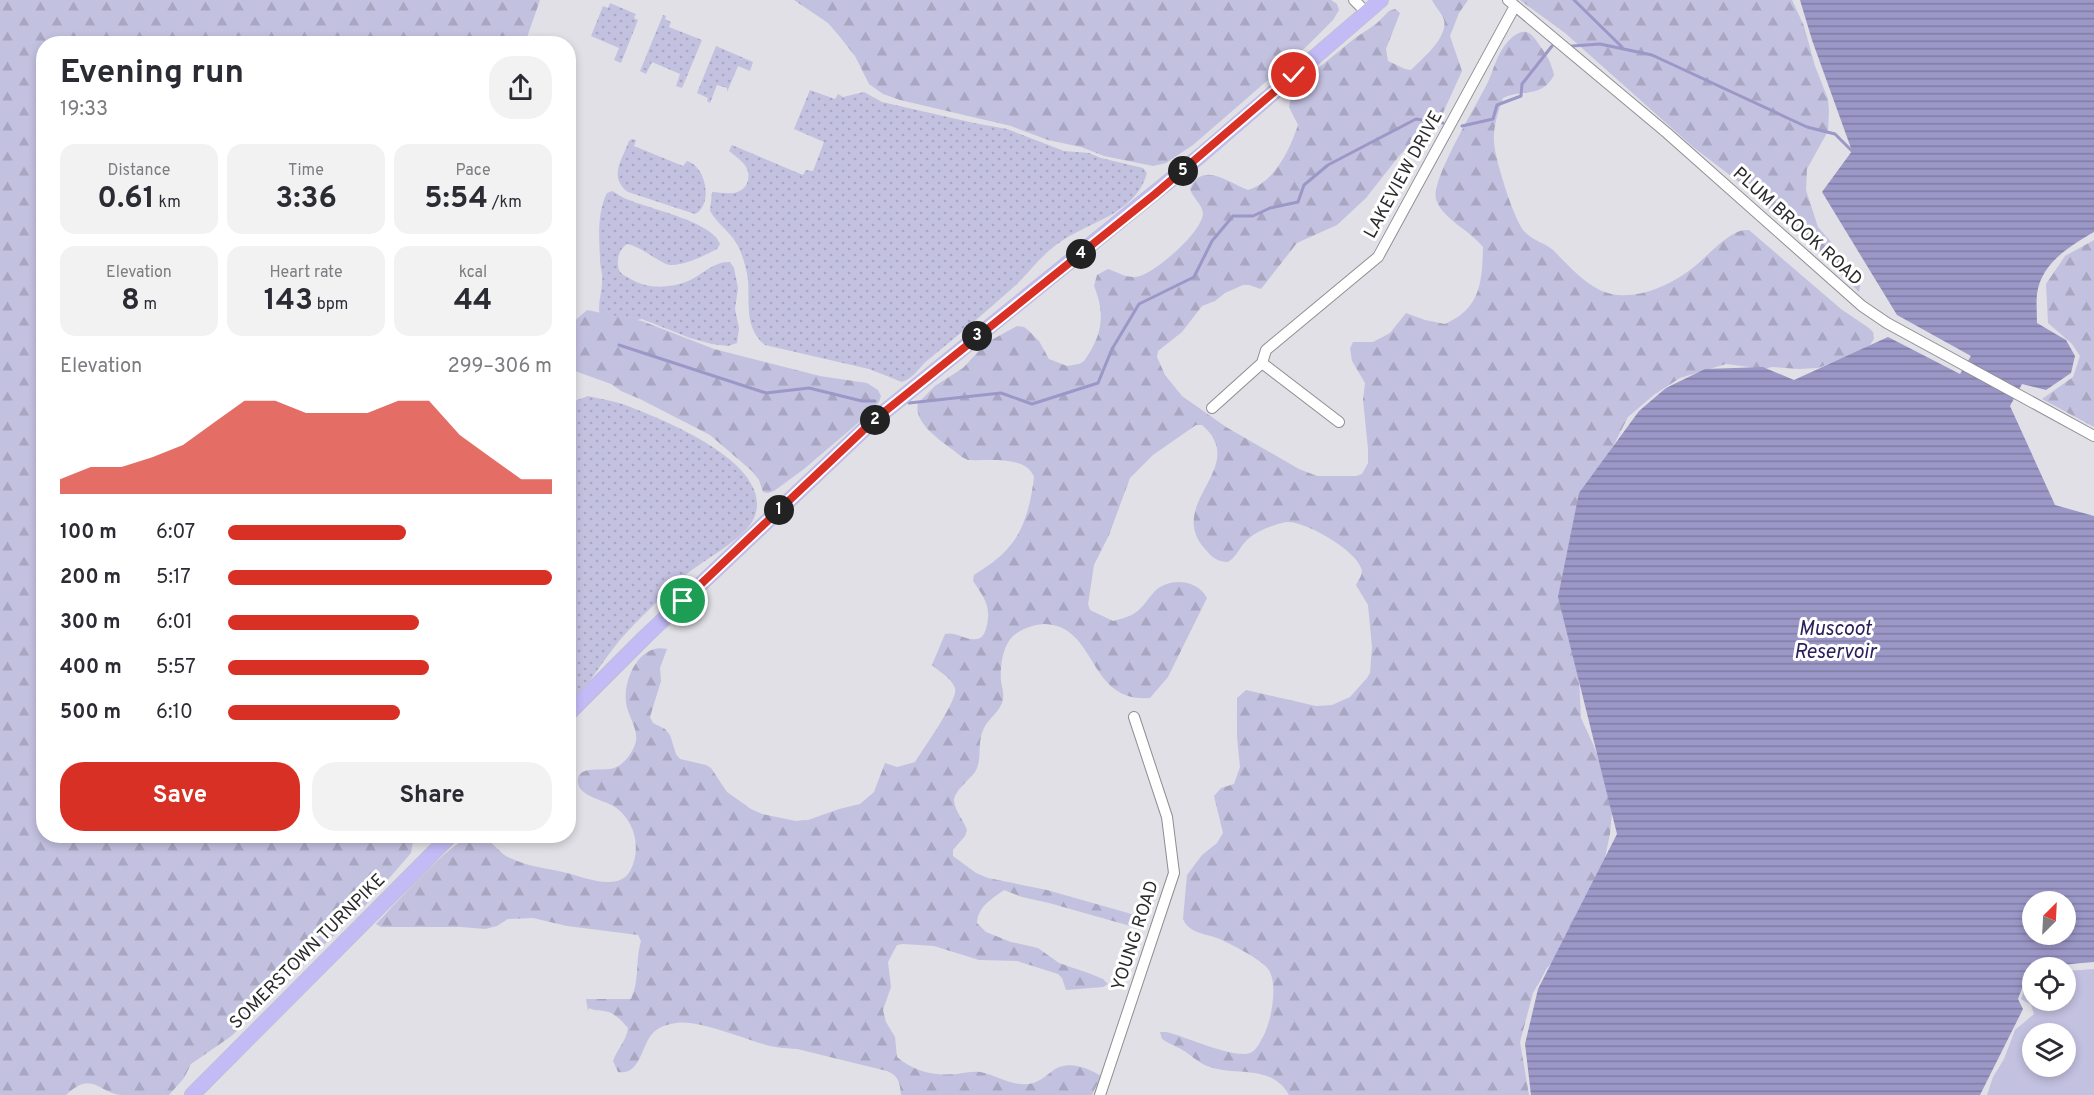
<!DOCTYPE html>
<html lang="en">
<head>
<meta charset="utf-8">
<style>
	:root { --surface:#fff; --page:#f2f2f3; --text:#2b2b33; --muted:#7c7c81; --accent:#d93025 }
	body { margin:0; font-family:Overpass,sans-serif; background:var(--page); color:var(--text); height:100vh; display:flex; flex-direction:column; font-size:22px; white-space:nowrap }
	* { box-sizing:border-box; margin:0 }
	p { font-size:20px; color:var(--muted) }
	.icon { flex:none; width:33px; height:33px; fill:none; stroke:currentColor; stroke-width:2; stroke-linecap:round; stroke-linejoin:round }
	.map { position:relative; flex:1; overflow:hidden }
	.details { position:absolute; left:36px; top:36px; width:540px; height:807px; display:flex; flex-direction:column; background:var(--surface); border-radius:24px; box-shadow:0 3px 9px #0003 }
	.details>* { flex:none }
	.needle { width:39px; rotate:24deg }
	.controls { position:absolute; left:2022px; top:891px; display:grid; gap:12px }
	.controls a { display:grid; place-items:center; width:54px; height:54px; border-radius:50%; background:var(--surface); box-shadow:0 3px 9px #0003; font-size:30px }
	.pin { position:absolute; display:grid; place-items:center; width:51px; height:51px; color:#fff; margin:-26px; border:3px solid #fff; border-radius:50%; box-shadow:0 2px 6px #0007 }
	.km { position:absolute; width:30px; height:30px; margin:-15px; border-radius:50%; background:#222; color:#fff; font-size:16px; line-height:30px; text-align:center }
	.round { display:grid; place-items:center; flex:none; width:63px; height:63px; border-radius:24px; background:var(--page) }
	.headline { display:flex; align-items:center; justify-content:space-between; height:102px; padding:0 24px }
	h1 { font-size:33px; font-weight:700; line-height:45px }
	.figures { display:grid; grid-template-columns:repeat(3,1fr); gap:9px; height:102px; padding:6px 24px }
	.figures div { display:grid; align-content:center; border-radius:15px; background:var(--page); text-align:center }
	.figures b { font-size:30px; font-weight:700 }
	.figures small { font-size:16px; font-weight:400 }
	.figures p { font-size:16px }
	.chart { height:168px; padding:12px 24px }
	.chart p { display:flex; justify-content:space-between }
	.chart svg { width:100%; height:108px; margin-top:6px; fill:var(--accent); opacity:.7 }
	.action { display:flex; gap:12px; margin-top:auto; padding:12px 24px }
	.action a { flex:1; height:69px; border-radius:24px; background:var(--accent); color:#fff; font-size:24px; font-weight:700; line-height:69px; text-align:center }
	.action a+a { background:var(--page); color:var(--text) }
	ul { padding:0 24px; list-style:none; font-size:20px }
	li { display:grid; grid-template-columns:96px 72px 1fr; align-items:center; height:45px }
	li i { height:15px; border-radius:8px; background:var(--accent) }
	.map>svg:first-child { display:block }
	.grass { fill:url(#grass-dots) }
	.forest { fill:url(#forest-firs) }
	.park { fill:#c3c1e0; fill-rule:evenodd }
	.water { fill:url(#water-rules); fill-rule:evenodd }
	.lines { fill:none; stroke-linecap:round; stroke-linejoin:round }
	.stream { stroke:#9b98c8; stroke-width:3 }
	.minor-casing { stroke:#8e8e93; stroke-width:12 }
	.primary-casing { stroke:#bfbfc0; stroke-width:16 }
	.minor { stroke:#fff; stroke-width:10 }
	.primary { stroke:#c2bbf6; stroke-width:15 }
	.route-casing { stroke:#fff; stroke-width:12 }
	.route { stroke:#d93025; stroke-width:8 }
	.labels { text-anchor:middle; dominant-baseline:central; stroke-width:6; stroke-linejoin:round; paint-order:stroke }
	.street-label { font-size:18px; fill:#2b2b2d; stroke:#fff }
	.water-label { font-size:20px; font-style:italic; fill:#2b205b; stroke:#fff }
</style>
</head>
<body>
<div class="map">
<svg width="2094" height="1095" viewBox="0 0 2094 1095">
	<defs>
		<pattern id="grass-dots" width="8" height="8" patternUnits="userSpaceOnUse" patternTransform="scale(1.5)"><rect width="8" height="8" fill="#c3c1e0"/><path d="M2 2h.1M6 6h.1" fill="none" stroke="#a8a6c0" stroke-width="1.8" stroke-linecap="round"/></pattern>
		<pattern id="forest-firs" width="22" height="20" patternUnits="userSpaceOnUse" patternTransform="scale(1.5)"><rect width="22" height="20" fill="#c3c1e0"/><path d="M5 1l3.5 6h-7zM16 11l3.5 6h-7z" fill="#a8a6c0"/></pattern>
		<pattern id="water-rules" width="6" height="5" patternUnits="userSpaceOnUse" patternTransform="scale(1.5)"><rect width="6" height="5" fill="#9b98c8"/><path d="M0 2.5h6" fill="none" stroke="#7f7ca3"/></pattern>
	</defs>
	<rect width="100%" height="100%" fill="#e0e0e6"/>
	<path class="grass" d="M610,3l26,11 -2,4 4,2 -17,43 -7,-3 5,-12 -28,-12 12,-30 5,2z
		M663,15l3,1 -1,3 6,3 -2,5 33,13 -20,48 -6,-2 4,-12 -28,-12 -6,12 -6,-3z
		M716,46l37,16 -3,9 -12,-5 -11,26v-4l-10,-3 -7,18 -3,-2 1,-3 -11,-5z
		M810,90l25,9 3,-5 5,3 21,-5 18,10 92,21 33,6 57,22 25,2 12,5 42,10 4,5c-12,43 -60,48 -91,72 -15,11 -26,26 -39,39 -29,26 -58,51 -88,75 -10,8 -14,18 -27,23l-33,-13 -104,-24c-21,-17 -15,-41 -17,-65 -1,-10 -5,-23 -9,-32 -6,-14 -21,-23 -29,-37l2,-19c8,0 18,3 25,0 12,-3 15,-19 7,-28 -4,-5 -10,-9 -15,-13l3,-6 71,30 3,-5 7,1 11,-29 -30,-13z
		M632,139l4,1 -2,6 49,20 4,-5c20,6 26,44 8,53l-67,-22c-20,-15 -6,-32 1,-51z
		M612,191c6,3 11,7 17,9 21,9 84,22 91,44l-3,5c-11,6 -40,20 -51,15 -13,-6 -25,-17 -39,-20 -7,5 -10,12 -9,21 0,7 5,10 11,13 16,11 40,11 59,3 14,-6 26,-20 42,-19l4,6 4,20 -3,21 4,19 -2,15 -9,3 -16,-2 -22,-6 -48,-19 -14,3 -28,-7c-3,-10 2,-22 2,-33 1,-8 -2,-15 -2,-23 -1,-22 -3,-46 7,-66z
		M588,396c13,3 27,5 40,10 36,14 152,60 125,114 -9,20 -56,43 -73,60 -21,20 -43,40 -61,61 -15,19 -29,40 -43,59l-7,7v-304z"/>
	<path class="forest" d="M0,0h540l-15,43 -481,1v792h370l-3,17 -46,53 -80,76 -37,39 -18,16 -39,27 -7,14 -15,17c-16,0 -33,0 -48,0 -23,-3 -29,-25 -55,0h-66z
		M794,0h537l6,4 2,6 -6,10 -26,26 -114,99 -27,18 -13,3 -49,-10 -23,-9 -33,-7 -37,-14 -111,-26 -17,-6 -14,-10 -14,-28 -15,-19 -12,-14z
		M1432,0h36l-9,13 -9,23 12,35 -24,53 -8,8 -17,9 -14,15 -33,42 -29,27 -40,18 -36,46 -12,-4h-6l-18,8 -10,8 -13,5 -20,26 -24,19 -1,6 8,18 17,21 44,31 73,42 18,7h39l6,-2 6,-11v-14l-5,-49 2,-17 -13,-22 -2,-13 3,-6h20l17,-9 16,-20 19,7 20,4c36,-16 37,-42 38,-77 -13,-17 -41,-28 -47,-48 -5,-20 42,-96 52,-117 5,-11 8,-24 15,-34 4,-6 9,-12 16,-15 9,-4 14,3 19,10 8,11 13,18 16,32 -12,24 -34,14 -51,23 -5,14 -10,29 -9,44 1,17 20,79 31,90 9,10 22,11 30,20 17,17 37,41 63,43 25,2 52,-10 72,-25 16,-11 39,-42 59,-40l92,79 28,19 4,4 1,7 -4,6 -10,7 -42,16 -19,1 -27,-2 -8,2 -38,-5 -46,14 -25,16 -27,23 -23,45 -27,194 3,62 12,26 16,42 3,26 -2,22 -10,47 -40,72 -13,15 -14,25 -13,49 9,53h-240c-17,-32 -55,-18 -82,-29 -10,-4 -18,-13 -28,-18 -6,-3 -11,-5 -17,-9l-2,-7h6c19,4 67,27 84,21 7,-3 10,-11 14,-18 7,-14 15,-52 4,-66 -7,-10 -39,-26 -51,-31 -13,-5 -27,-4 -34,-19l4,-44 15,-20 15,-12 6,-10 -9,-37 7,-8 13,-4 6,-17 -3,-30v-39l9,-8 70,16 16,-1 18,-8 17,-19 3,-5 2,-26 -4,-42 -12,-20c3,-6 8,-12 5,-17 -6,-18 -54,-46 -73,-46 -4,0 -10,2 -13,3 -9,3 -23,9 -29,16 -7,7 -8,14 -18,21 -11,0 -16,-5 -23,-13 -41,-46 46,-82 -3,-124h-6l-43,30 -23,23 -21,57 -15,30 -6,39 2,6 23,11c7,-2 16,-4 22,-8 11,-7 16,-22 27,-27 15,-8 37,-4 45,12l-39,79 -18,21c-63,5 -52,-72 -105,-74 -12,0 -30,7 -36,17 -7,10 -9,28 -8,40 1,7 4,15 1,22 -6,14 -17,16 -21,34 -3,12 1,23 -6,35 -6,8 -21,19 -21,29 1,10 10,20 13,29l-2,6 -12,14v6l23,17 12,5 59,12 95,27 2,6 -4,4h-6l-85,-24 -27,-6 -18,-7c-12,9 -26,16 -27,33l9,9 25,10 27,6 21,15 32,11 12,5 5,5 -5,3 -37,3 -4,-12 -4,-4 -41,-13 -38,-1 -45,-14 -31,-2 -6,1 -9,17 3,25 -8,23 3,12 9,15 2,20c18,15 36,19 60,17 7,-1 16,-3 23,-2 16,3 31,14 49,12 12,-2 18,-10 28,-16 13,-7 32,0 44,8l-9,19h-191c-1,-12 -2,-19 -14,-24 -30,-7 -60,-15 -90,-22 -9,-1 -18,-1 -27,-3 -24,-6 -71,-27 -94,-23 -7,1 -15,3 -21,8 -14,11 -13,45 -37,41l-5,-11c4,-12 14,-21 15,-33 -6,-7 -14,-16 -24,-17 -6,-1 -9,0 -15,-3l-1,3 -2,-12h45c9,-19 4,-39 10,-58l-3,-6 -71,-9 -34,-8 -25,1 -11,7 -12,3 -24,-2h-80l-5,-3c17,-17 77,-86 97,-88 16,-3 24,17 37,22 19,9 37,10 57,15 16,4 52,19 63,-2 12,-22 5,-50 -15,-64 -10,-7 -35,-10 -37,-24 -3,-19 26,-11 36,-15 10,-3 20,-17 22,-27 2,-14 -9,-26 -10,-39 -3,-23 14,-60 41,-53l-7,19 1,13 -11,36 3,6 12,6 5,6 6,19 4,5 26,6 5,3 16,24 24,17 11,5 34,7 12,-1 31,-11 21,-5 14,-12 11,-29 12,4 18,-5c8,-13 44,-63 40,-74 -4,-11 -16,-16 -23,-23l13,-31c11,-3 21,7 32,5 6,-1 7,-5 9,-10 6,-22 -1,-30 -13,-48l1,-6c12,-8 25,-16 34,-27 17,-18 23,-46 26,-71 -8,-22 -46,-16 -66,-17l-6,-3c-14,-12 -50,-32 -44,-54l17,-17 28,-18 23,-25 31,-17 7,1 5,4 10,10 10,18 18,7 12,-2 5,-3c18,-25 22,-46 10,-75l3,-11 11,-6c9,3 22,11 32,7 18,-6 61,-43 63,-62 0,-9 -11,-17 -13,-25 12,-29 39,-6 58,1 27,-8 42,-41 50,-65l-9,-18 3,-14 8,-10 55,-45 21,-14 13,-13 6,-2 5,4 -14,36 2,12 17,8 6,1c11,-11 37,-32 33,-50 -2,-7 -9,-13 -12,-20z
		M1520,0h272l12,26 11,40 13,33 1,12 -1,20 -21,38 -1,21 12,37 13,15 17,28 10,10 2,6 -1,6 -32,-32 -35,-29 -40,-39 -59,-45 -128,-114z
		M2094,240v187l-52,-28 31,-22 7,-21 -8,-12 -24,-21 -2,-39 19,-28z
		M587,310l55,11 72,28 106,27 47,7 11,7 3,6 -2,6 -14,15 -61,52 -30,22 -6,2 -5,-1 -4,-12 -7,-9 -42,-36 -70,-36 -19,-8 -10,-7 -36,-13 -5,-4 -1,-36 1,-6z"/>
	<path class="park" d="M2094,969v126h-107l6,-18 11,-18 11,-29 19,-16 -3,-9 -10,-6 6,-15 5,-5v21h34v-29zM2032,1034h34v32h-34z"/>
	<path class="water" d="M1800,0h294v232c-24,14 -53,31 -57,62 -1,9 0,19 0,29l29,17 9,16 -4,17 -25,17 -24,-6 -12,22 45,99 39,11v446c-21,1 -41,5 -62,6v3l-4,1 -10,27 5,10 -43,86h-449l-6,-51 13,-55 79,-155 -59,-237 21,-104 60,-82 27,-23 39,-19 58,-2 31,13 94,-43 72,37 11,-18 -74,-41 -75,-123 30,-41 -40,-111zM2032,902h34v32h-34z"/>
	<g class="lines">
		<path class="stream" d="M1574,0l48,47
			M1572,46l28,-2 52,11 155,72 28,7 17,17
			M1462,126l31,-7 4,-14 24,-9 1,-12 30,-38
			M619,345l147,48 43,-5 53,13h13
			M909,403l92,-10 31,11 66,-21 14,-34 27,-45 55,-27 18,-36 21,-25h20l17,-8 28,-6 6,-17 24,-20 88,-46 27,4"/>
		<defs>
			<path id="minor" d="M1354,0l12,12
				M1508,0l159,133 195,173 25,17 207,113
				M1262,363l77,59
				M1212,408l50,-45 4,-13 112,-93 137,-251
				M1100,1095l74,-222 -7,-56 -33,-100"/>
			<path id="primary" d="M568,714l78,-78 227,-215 327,-265 181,-156
				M192,1095l258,-259"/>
		</defs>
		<use href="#minor" class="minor-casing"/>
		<use href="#primary" class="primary-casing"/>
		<use href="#minor" class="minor"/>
		<use href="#primary" class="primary"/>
	</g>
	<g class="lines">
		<defs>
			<path id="route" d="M683,601l190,-180 282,-227 139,-119"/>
		</defs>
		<use href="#route" class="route-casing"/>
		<use href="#route" class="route"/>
	</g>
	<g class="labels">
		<g class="street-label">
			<text transform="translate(1404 175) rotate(-61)">LAKEVIEW DRIVE</text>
			<text transform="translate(1797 227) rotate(42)">PLUM BROOK ROAD</text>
			<text transform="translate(1136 936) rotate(-72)">YOUNG ROAD</text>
			<text transform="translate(308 952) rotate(-45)">SOMERSTOWN TURNPIKE</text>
		</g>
		<g class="water-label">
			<text x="1835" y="630">Muscoot<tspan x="1835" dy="23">Reservoir</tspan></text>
		</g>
	</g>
</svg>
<div class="controls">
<a><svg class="needle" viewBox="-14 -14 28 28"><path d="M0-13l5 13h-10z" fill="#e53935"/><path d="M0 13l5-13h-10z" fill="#7c7c81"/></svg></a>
<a><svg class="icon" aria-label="locate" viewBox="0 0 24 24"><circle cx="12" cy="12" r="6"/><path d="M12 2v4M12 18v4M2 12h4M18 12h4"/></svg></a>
<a><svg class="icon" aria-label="layers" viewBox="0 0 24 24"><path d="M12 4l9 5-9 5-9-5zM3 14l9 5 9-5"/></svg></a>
</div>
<div class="pin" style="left:683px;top:601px;background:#1e9e55"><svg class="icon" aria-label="arrive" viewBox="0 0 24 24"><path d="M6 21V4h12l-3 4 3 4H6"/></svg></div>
<div class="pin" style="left:1294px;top:75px;background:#d93025"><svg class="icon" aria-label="check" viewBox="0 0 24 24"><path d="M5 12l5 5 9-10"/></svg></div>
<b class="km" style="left:779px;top:510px">1</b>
<b class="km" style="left:875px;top:420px">2</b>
<b class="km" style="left:977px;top:336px">3</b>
<b class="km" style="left:1081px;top:254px">4</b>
<b class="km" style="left:1183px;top:171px">5</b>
<section class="details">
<div class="headline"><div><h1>Evening run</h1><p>19:33</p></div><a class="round"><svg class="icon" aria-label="share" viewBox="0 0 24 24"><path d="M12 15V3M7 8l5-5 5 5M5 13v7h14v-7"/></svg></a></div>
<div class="figures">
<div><p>Distance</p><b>0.61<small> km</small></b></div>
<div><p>Time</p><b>3:36</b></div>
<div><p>Pace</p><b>5:54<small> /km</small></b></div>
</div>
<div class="figures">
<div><p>Elevation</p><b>8<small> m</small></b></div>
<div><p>Heart rate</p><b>143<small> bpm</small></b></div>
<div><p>kcal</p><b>44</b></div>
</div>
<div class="chart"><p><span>Elevation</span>299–306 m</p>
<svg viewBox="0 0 160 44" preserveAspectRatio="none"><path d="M0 44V38L10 33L20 33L30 29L40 24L50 15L60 6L70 6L80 11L90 11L100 11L110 6L120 6L130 20L140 29L150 38L160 38V44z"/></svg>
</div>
<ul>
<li><b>100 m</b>6:07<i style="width:55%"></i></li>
<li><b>200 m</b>5:17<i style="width:100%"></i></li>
<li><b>300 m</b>6:01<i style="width:59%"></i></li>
<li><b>400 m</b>5:57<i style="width:62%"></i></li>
<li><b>500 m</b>6:10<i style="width:53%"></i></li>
</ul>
<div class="action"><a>Save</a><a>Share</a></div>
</section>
</div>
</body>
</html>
